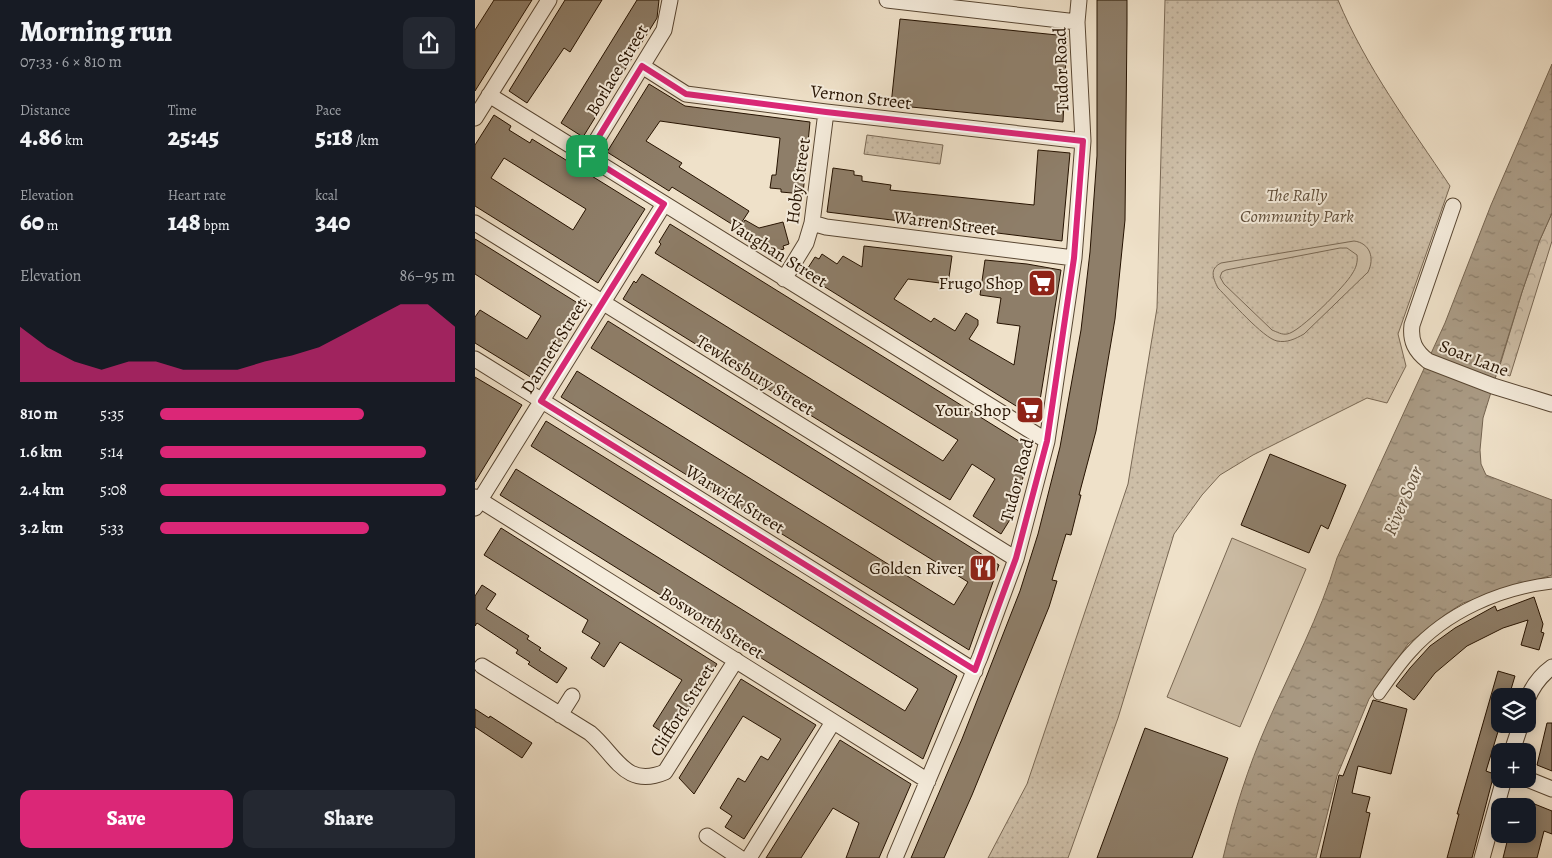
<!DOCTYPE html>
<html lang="en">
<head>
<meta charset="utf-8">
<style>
	:root { --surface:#171b24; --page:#242831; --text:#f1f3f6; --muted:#9ea1a6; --accent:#db2777 }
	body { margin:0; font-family:Alegreya,serif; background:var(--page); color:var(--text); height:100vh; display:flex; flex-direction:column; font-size:19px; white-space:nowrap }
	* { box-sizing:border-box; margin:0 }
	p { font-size:16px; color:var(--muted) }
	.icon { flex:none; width:28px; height:28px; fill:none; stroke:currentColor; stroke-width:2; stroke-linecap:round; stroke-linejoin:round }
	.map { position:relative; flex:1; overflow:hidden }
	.side { display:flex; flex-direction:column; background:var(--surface); width:475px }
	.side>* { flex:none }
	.buttons { position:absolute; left:1016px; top:688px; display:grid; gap:10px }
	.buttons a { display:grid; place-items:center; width:45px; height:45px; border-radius:10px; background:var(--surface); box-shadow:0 2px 12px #0003; font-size:25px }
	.pin { position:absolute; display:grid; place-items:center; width:42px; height:42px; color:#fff; margin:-21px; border-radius:10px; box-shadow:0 2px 8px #0006 }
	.round { display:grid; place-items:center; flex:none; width:52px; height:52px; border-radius:10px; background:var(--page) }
	.head { display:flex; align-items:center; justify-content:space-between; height:85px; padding:0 20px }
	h1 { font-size:28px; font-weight:800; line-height:38px }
	.metrics { display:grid; grid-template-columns:repeat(3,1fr); gap:8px; height:85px; padding:5px 20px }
	.metrics div { display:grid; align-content:center }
	.metrics b { font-size:25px; font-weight:800 }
	.metrics small { font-size:14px; font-weight:400 }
	.metrics p { font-size:14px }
	.chart { height:140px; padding:10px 20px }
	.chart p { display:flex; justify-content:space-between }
	.chart svg { width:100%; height:90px; margin-top:5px; fill:var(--accent); opacity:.7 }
	.button { display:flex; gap:10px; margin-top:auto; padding:10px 20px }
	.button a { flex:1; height:58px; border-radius:10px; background:var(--accent); color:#fff; font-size:20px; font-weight:800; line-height:58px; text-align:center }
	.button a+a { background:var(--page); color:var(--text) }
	ul { padding:0 20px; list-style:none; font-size:16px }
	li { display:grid; grid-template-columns:80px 60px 1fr; align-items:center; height:38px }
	li i { height:12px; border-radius:6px; background:var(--accent) }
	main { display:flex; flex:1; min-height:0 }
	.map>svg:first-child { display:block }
	.forest { fill:url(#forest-crowns); stroke:#796854 }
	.park { fill:url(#park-dots); stroke:#796854 }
	.pitch { fill:#cdbea7; stroke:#796854; fill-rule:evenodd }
	.water { fill:url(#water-ripples); stroke:#756450 }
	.building { fill:#8e7e69; stroke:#251200; fill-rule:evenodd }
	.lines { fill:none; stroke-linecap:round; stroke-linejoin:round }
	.pedestrian-casing { stroke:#584632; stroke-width:13 }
	.minor-casing { stroke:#584632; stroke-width:17 }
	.pedestrian { stroke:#f5ecdc; stroke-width:11 }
	.minor { stroke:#f5ecdc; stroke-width:15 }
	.route-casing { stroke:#fff; stroke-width:10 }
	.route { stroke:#db2777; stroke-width:6 }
	.labels { text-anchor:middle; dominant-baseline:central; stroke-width:4; stroke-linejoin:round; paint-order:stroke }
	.street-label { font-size:18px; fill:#251200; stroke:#f5ecdc }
	.park-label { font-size:18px; font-style:italic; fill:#604e3a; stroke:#f5ecdc }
	.poi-label { font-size:18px; fill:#251200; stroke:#f5ecdc; text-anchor:end }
	.water-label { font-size:19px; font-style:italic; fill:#61503c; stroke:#f5ecdc }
</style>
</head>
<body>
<main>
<section class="side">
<div class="head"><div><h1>Morning run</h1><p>07:33 · 6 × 810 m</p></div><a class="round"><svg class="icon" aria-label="share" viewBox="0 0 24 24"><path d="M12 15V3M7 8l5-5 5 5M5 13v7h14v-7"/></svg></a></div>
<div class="metrics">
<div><p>Distance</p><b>4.86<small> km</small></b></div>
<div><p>Time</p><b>25:45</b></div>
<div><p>Pace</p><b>5:18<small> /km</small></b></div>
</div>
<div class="metrics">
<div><p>Elevation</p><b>60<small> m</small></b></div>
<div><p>Heart rate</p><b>148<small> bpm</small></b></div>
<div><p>kcal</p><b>340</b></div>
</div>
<div class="chart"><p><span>Elevation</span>86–95 m</p>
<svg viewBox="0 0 160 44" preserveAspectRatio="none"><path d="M0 44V17L10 27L20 34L30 38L40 34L50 34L60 38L70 38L80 38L90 34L100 31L110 27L120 20L130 13L140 6L150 6L160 17V44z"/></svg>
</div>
<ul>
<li><b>810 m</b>5:35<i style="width:69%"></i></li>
<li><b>1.6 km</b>5:14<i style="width:90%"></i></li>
<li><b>2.4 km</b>5:08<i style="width:97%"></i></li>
<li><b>3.2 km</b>5:33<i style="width:71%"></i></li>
</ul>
<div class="button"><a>Save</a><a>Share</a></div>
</section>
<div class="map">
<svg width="1077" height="858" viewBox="0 0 1077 858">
	<defs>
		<pattern id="forest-crowns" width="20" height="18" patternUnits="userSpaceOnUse" patternTransform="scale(1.25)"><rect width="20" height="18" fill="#cdbea7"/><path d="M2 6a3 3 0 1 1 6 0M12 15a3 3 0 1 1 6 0" fill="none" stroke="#b0a28e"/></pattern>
		<pattern id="park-dots" width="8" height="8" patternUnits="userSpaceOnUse" patternTransform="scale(1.25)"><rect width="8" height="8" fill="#cdbea7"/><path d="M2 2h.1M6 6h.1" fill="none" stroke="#b0a28e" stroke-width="1.8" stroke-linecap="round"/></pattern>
		<pattern id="water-ripples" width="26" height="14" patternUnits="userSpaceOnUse" patternTransform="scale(1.25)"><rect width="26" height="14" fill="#aa9b85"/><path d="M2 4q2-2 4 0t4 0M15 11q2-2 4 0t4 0" fill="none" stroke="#8a7d6a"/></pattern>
	</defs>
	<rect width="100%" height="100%" fill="#efe1c9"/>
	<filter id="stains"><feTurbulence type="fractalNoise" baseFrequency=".004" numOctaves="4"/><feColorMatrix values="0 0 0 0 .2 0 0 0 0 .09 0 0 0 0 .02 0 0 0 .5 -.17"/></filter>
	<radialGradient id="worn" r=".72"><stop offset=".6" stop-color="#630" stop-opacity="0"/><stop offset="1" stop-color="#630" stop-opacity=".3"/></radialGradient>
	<path class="forest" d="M1077,213v28l-42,135 -12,-4 24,-80 17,-50z"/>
	<path class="park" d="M690,0h173c28,67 72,126 112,186l-52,148 8,32 -19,37 -20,-5 -114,57 -33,20 -18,20 -28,39 -56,184 -50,140h-80l39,-74 101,-300 29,-176z
		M392,135l76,10 -3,19 -76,-10z"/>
	<path class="pitch" d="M879,241c16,2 21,17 14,31l-64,62c-9,5 -17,9 -27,7 -14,-3 -47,-41 -59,-53 -5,-10 -9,-19 3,-25zM865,248h7l10,7c1,7 -1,13 -5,19 -6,11 -53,59 -65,60 -5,1 -10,-2 -15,-4l-48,-46 -4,-7 2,-5 4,-2z
		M757,538l74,31 -66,158 -73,-30z"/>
	<path class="water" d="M1077,64v149l-13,29 -17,50 -39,126 -3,32 1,14 5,11 66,25v75l-89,28 -17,11 -38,30 -39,55 -32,77 -21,82h-93c11,-46 25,-91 44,-134 24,-55 53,-108 70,-166l108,-235 46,-118z"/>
	<path class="building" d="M19,0h38l-57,91v-61z
		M90,0h37l-32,52 -6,-4 -37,55 -18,-12z
		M162,0h22l-2,18 -74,119 -22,-14z
		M622,0h30v24l-2,196 -10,99 -19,112 -17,64h2l-10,40 -5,-1 -14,46 5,1 -8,26 -77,188 -28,63h-33l51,-119 58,-148 18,-57 22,-87 21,-117 9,-78 7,-96z
		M425,19l167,17 -4,86 -172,-17z
		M174,84l36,22 125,16 -7,72 -22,-2v-3l-11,-1 2,-13h4l4,-37 -120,-17 -14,20 36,22 -3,4 70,44 -11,17 -66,-41 -3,4 -62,-39z
		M19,115l17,11 -2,4 21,13 2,-4 113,70 -47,74 -123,-77v-61zM29,158l82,51 -13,21 -82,-52z
		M563,150l32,3 -8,88 -235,-29 6,-44 21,3v4l8,1v5l29,4 -1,5 144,15z
		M270,220l14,8 24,-6 6,22 -6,2 1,3 -13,4 -1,-4 -5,1 -2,-7 -7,1 -19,-12z
		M195,224l360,224 -10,42 -10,16 5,3 -6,8 2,1 -10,16 -28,-18 22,-37 -23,-15 -22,36 -114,-69 -213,-132 11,-18 2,2 6,-9 301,187 15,-21 -303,-187 6,-9 -2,-2z
		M0,239l109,68 -47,74 -62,-38v-26l5,-7 47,29 14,-23 -66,-42z
		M389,246l88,10 -4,28 -40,-5 -14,20 37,23 3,-4 21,13 11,-18 12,7v5l-9,14 45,26 6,-39 -23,-3 4,-25 -21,-3 5,-35 42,4 34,6 -24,149 -233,-145 11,-17 4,2 3,-5 15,10 6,-8 19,11z
		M133,321l391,244 -30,85 -408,-253 16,-26 377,234 14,-23 -377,-234z
		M0,377l47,28 -47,77z
		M71,421l411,255 -34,83 -423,-264 16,-26 389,242 13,-22 -387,-243z
		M795,454l76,31 -18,44 -7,-4 -12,28 -68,-28z
		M26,528l216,136 -46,74 -18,-12 29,-46 -62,-38 -16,25 -13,-9 9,-15 -18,-11 6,-12 -104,-65z
		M7,585l14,9 -10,15 43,27 -2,3 14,9 -2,2 28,18 -10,15 -29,-19 2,-2 -14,-9 2,-3 -41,-27 -2,3v-30z
		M1059,597l9,27 -2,8 3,1 -5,17 -18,-5 7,-25 -25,8 -36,18 -32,27 -21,27 -18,-14 14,-18 20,-22 25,-18 40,-22 2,5z
		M1023,671l17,5 -6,20 -9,-3v32l-14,46 8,3 -22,84h-25l12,-44h-2z
		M266,679l75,46 -72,114 -19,-12 7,-11 -12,-8 18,-30 7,4 16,-26 7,4 13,-21 -38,-23 -49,78 -15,-16z
		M898,700l34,9 -16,65 -33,-8 -6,27 18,4 -4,15 4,1 -10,45h-40l19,-83 4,1z
		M0,709l14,9 1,-2 42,27 -10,15 -47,-31z
		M1072,723h5v48l-15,-6z
		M670,728l83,30 -36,100h-95z
		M365,740l71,44 -32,74h-33l13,-35 -26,-15 -32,50h-35z
		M1052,801l25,10v23l-8,-3 -7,27h-34l6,-24h18z"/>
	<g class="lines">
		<defs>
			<path id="pedestrian" d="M904,694c10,-14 20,-29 32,-42 36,-40 89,-63 141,-69"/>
			<path id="minor" d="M412,0l190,22
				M167,66l44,28 140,18 257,29
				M14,95l558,346
				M0,118l74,-118
				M112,156l77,-126 6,-30
				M978,206l-41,119c-2,16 3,26 16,36l65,25 59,18
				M0,223l541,336
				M337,223l14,4 248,31
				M309,279l22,-36 6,-20 14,-111
				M0,359l500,312
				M0,497l453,284
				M0,508l189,-304
				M7,666l108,67c26,22 35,56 75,39l71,-112
				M1052,700c5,-13 14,-25 25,-33
				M85,715l12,-19
				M1037,751l9,-27
				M1052,779l25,10
				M232,836l33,22
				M274,858l84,-136
				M420,858l85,-201 36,-98 31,-118 27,-183 9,-117 -6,-119 2,-22
				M1007,858l22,-79"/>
		</defs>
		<use href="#pedestrian" class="pedestrian-casing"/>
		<use href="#minor" class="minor-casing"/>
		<use href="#pedestrian" class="pedestrian"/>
		<use href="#minor" class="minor"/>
	</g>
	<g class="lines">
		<defs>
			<path id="route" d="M167,66l44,28 140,18 257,29 -9,117 -27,183 -31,117 -41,112 -434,-269 123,-197 -77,-48z"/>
		</defs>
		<use href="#route" class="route-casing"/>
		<use href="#route" class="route"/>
	</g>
	<defs>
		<symbol id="supermarket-square" viewBox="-11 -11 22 22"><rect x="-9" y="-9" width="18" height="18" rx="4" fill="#8f2418" stroke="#f5ecdc"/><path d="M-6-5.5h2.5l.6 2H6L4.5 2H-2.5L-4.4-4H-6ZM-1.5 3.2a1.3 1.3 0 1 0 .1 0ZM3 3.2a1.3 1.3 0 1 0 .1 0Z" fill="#fff"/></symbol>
		<symbol id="restaurant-square" viewBox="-11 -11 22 22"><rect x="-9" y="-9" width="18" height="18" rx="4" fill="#8f2418" stroke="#f5ecdc"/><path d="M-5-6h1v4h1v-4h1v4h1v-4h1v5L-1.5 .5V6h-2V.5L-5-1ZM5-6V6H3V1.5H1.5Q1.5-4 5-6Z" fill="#fff"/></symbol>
	</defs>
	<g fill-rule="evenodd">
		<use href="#supermarket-square" x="551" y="267" width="32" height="32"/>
		<use href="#supermarket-square" x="539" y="394" width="32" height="32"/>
		<use href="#restaurant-square" x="492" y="552" width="32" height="32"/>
	</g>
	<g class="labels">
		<g class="street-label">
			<text transform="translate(142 70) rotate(-59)">Borlace Street</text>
			<text transform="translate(586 70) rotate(-92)">Tudor Road</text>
			<text transform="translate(386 97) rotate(7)">Vernon Street</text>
			<text transform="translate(323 181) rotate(-82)">Hoby Street</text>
			<text transform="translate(470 223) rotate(7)">Warren Street</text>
			<text transform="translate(303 253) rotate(32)">Vaughan Street</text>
			<text transform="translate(79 346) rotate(-58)">Dannett Street</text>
			<text transform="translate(999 358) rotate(21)">Soar Lane</text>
			<text transform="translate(280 375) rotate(32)">Tewkesbury Street</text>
			<text transform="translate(542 480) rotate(-75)">Tudor Road</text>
			<text transform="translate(260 499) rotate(32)">Warwick Street</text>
			<text transform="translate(237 623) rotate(32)">Bosworth Street</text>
			<text transform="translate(207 710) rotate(-58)">Clifford Street</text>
		</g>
		<g class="park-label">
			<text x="822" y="195">The Rally<tspan x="822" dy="21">Community Park</tspan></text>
		</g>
		<g class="poi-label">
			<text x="548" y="283">Frugo Shop</text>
			<text x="536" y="410">Your Shop</text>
			<text x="489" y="568">Golden River</text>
		</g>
		<g class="water-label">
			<text transform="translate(928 501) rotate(-67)">River Soar</text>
		</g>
	</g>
	<rect width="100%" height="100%" filter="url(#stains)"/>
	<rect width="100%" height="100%" fill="url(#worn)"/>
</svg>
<div class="buttons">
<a><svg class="icon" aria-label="layers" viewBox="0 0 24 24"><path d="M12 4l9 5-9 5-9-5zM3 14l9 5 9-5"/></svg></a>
<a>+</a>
<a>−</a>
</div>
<div class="pin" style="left:112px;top:156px;background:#1e9e55"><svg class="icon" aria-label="arrive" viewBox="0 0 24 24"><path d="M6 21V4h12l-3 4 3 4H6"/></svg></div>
</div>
</main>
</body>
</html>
